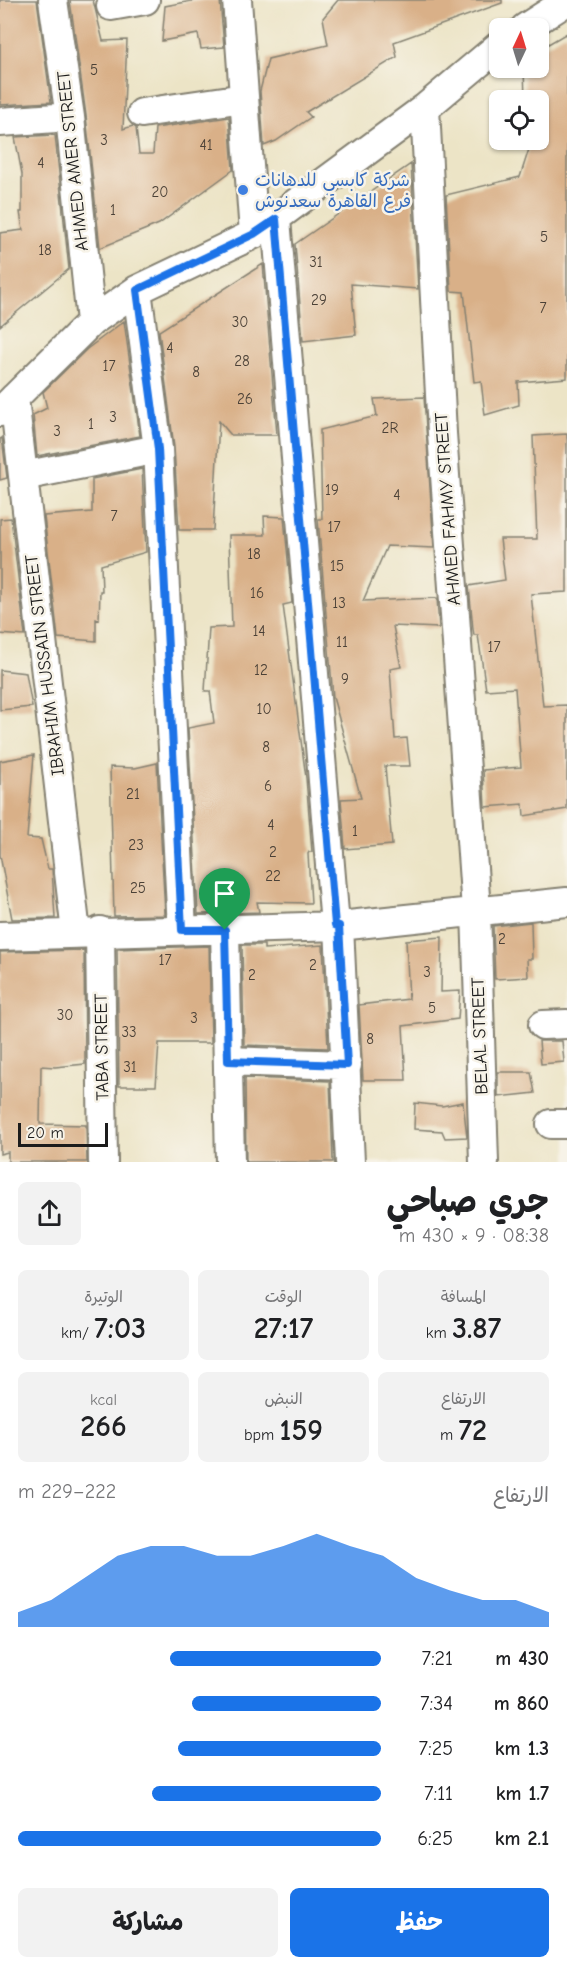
<!DOCTYPE html>
<html lang="ar">
<head>
<meta charset="utf-8">
<style>
	:root { --surface:#fff; --page:#f2f2f2; --text:#202124; --muted:#757577; --accent:#1a73e8 }
	body { margin:0; font-family:"Comic Neue","Playpen Sans Arabic",sans-serif; background:var(--page); color:var(--text); direction:rtl; height:100vh; display:flex; flex-direction:column; font-size:22px; white-space:nowrap }
	* { box-sizing:border-box; margin:0 }
	p { font-size:20px; color:var(--muted) }
	.icon { flex:none; width:33px; height:33px; fill:none; stroke:currentColor; stroke-width:2; stroke-linecap:round; stroke-linejoin:round }
	.map { position:relative; height:1162px; overflow:hidden; direction:ltr }
	.details { display:flex; flex-direction:column; background:var(--surface); flex:1 }
	.details>* { flex:none }
	.needle { width:39px; rotate:4deg }
	.fabs { position:absolute; left:489px; top:18px; display:grid; gap:12px }
	.fabs a { display:grid; place-items:center; width:60px; height:60px; border-radius:9px; background:var(--surface); box-shadow:0 2px 4px #0004; font-size:30px }
	.scale { position:absolute; left:18px; bottom:15px; width:90px; box-sizing:border-box; padding-left:6px; border:3px solid #1c1c1c; border-top:0; font-size:16px; line-height:21px; white-space:nowrap; color:#1c1c1c; -webkit-text-stroke:4px #f7f3e8; paint-order:stroke }
	.pin { position:absolute; display:grid; place-items:center; width:51px; height:51px; color:#fff; margin:-62px -26px; border-radius:50% 50% 50% 0; rotate:-45deg; box-shadow:0 0 6px #0007 }
	.pin .icon { rotate:45deg }
	.round { display:grid; place-items:center; flex:none; width:63px; height:63px; border-radius:9px; background:var(--page) }
	.headline { display:flex; align-items:center; justify-content:space-between; height:102px; padding:0 18px }
	h1 { font-size:33px; font-weight:700; line-height:45px }
	.metrics { display:grid; grid-template-columns:repeat(3,1fr); gap:9px; height:102px; padding:6px 18px }
	.metrics div { display:grid; align-content:center; border-radius:9px; background:var(--page); text-align:center }
	.metrics b { font-size:30px; font-weight:700 }
	.metrics small { font-size:16px; font-weight:400 }
	.metrics p { font-size:16px }
	.chart { height:168px; padding:12px 18px }
	.chart p { display:flex; justify-content:space-between }
	.chart svg { width:100%; height:108px; margin-top:6px; fill:var(--accent); opacity:.7 }
	.action { display:flex; gap:12px; margin-top:auto; padding:12px 18px }
	.action a { flex:1; height:69px; border-radius:9px; background:var(--accent); color:#fff; font-size:24px; font-weight:700; line-height:69px; text-align:center }
	.action a+a { background:var(--page); color:var(--text) }
	ul { padding:0 18px; list-style:none; font-size:20px }
	li { display:grid; grid-template-columns:96px 72px 1fr; align-items:center; height:45px }
	li i { height:15px; border-radius:8px; background:var(--accent) }
	.map>svg:first-child { display:block }
	.building { fill:#d9b088 }
	.lines { fill:none; stroke-linecap:round; stroke-linejoin:round }
	.minor-casing { stroke:#848071; stroke-width:32 }
	.minor { stroke:#fff; stroke-width:28 }
	.route-casing { stroke:#fff; stroke-width:12 }
	.route { stroke:#1a73e8; stroke-width:8 }
	.shop-dot { fill:#3f7fe0; stroke:#f7f3e8; stroke-width:2 }
	.labels { text-anchor:middle; dominant-baseline:central; stroke-width:5; stroke-linejoin:round; paint-order:stroke }
	.number-label { font-size:15px; fill:#4b4137 }
	.street-label { font-size:18px; fill:#1c1c1c; stroke:#f7f3e8 }
	.shop-label { font-size:18px; fill:#366cbe; stroke:#f7f3e8; text-anchor:start }
</style>
</head>
<body>
<div class="map">
<svg width="567" height="1162" viewBox="0 0 567 1162">
	<rect width="100%" height="100%" fill="#f7f3e8"/>
	<filter id="ink" filterUnits="userSpaceOnUse"><feTurbulence type="fractalNoise" baseFrequency=".0167" numOctaves="2"/><feDisplacementMap in="SourceGraphic" scale="12" xChannelSelector="R" yChannelSelector="G"/><feConvolveMatrix kernelMatrix="1 2 1 2 8 2 1 2 1" color-interpolation-filters="sRGB"/></filter>
	<filter id="wash" filterUnits="userSpaceOnUse"><feTurbulence type="fractalNoise" baseFrequency=".008" numOctaves="4" result="noise"/><feDisplacementMap in="SourceGraphic" scale="24" xChannelSelector="R" yChannelSelector="G"/><feGaussianBlur stdDeviation="1.35" result="paint"/><feColorMatrix in="noise" values="0 0 0 0 0 0 0 0 0 0 0 0 0 0 0 0 0 1.4 0 .05"/><feComposite in="paint" operator="in"/></filter>
	<g filter="url(#wash)">
		<rect width="100%" height="100%" fill="#ece4c6"/>
		<g id="blocks">
			<path class="building" d="M0,0h37l14,102 -51,3z
				M70,0h23l10,41 24,-1 -4,89 10,-3 3,2 3,26h14l2,-26 74,-11 4,53 -74,54 -59,24 -14,-133z
				M197,0h23l4,47 -23,2 -3,-15 -36,7 3,-35z
				M338,0h164v3l-108,39 3,15 -91,55 5,5 -35,24 -12,5 -4,-55 8,-32 60,-14 -5,-27z
				M567,33v345l-49,4 1,23 -34,10 -4,-34 -7,1 -10,-90 -13,-1 -5,-96 74,-18 10,-31 -1,-6h9v-40h-13l-1,-32h14v-18z
				M55,135l14,134 -69,57v-93l23,-3 -3,-18h2v-38l-7,-37z
				M411,164l7,125 -67,-5 5,51 -53,6 -8,-97z
				M263,264l14,171h-46l-12,-14 -6,109h-34l-5,-83 -15,-116z
				M124,321l16,115 -103,20 -4,-41 14,-7 -4,-16 44,-43z
				M424,397l10,151 -47,-2 -24,55 74,-3 2,30 -46,-2 8,41 -11,2 5,70 12,-1 3,28h-25l7,79 -47,4 -4,-50 20,-1 -28,-101 -15,-178h4l-2,-89 57,-14 -3,-17z
				M567,434v158l-36,2 12,112 24,-1v104l-43,7 -1,-12 -38,3 -2,-37 38,-3 -6,-79 -29,2 -8,-55h-4l-1,-6 -4,-43 36,-6 -5,-41h37l-4,-103z
				M2,438l5,40 -7,2v-41z
				M142,469l4,83 -45,13 1,26h-2l-1,29 -3,-1v22l-38,-3 -14,-122 48,-4v-33z
				M264,516l20,1 8,86 -9,2 23,173 6,74h-3l-1,2 3,49 -54,-1 2,10 -61,2 -10,-186 26,-5 -4,-32h-5l4,-63 23,-1 -3,-92h36z
				M11,518l14,118 -25,-2v-115z
				M0,670l26,3 6,34 -32,3z
				M34,755l-7,83 14,1 7,30h4l3,49 -43,1 -12,-64v-94z
				M157,763l8,152 -51,1 -4,-149 25,1z
				M531,922l1,37h-5l1,18 -33,2 -2,-53z
				M442,937l-1,55 19,-1 -2,28 -55,7 3,54h-43l-4,-75 50,-6 -3,-59z
				M242,945h22v4l59,-4 5,103 -84,-3z
				M209,946l2,97h-52l-3,43h-37l-2,-137z
				M84,950l1,114 -30,3 -14,-1 -1,58 46,1 1,37h-79v-10l-8,2v-202z
				M539,1041h23l2,21 -23,2z
				M498,1072h33l4,21 -37,4z
				M245,1078l85,3 3,81h-87z
				M463,1102l4,35 -22,1 -3,-7 -28,-2 1,-26 27,3z"/>
		</g>
	</g>
	<g filter="url(#ink)">
		<use href="#blocks" fill-opacity="0" stroke="#848071" stroke-width="1.5"/>
		<g class="lines">
			<defs>
				<path id="minor" d="M53,0l17,117 21,205
					M237,0l17,234
					M111,6l34,-6
					M525,28l42,-27
					M425,108l17,325 34,477 8,252
					M142,113l102,-15
					M0,122l70,-5
					M276,219l59,706
					M137,290l21,159 24,481
					M14,398l62,535
					M0,412l91,-90 46,-32 117,-56 171,-126 75,-63
					M23,476l135,-27
					M339,926l11,236
					M225,930l5,232
					M100,931l3,231
					M0,936l339,-10 228,-24
					M543,1025l24,-1
					M228,1061l119,4
					M551,1124h16"/>
			</defs>
			<use href="#minor" class="minor-casing"/>
			<use href="#minor" class="minor"/>
		</g>
	</g>
	<g class="lines" filter="url(#ink)">
		<defs>
			<path id="route" d="M276,219l59,706 4,1 8,139 -119,-4 -3,-131h-43l-24,-481 -21,-159 117,-56z"/>
		</defs>
		<use href="#route" class="route-casing"/>
		<use href="#route" class="route"/>
	</g>
	<circle class="shop-dot" cx="243" cy="190" r="6"/>
	<g class="labels">
		<g class="number-label">
			<text x="94" y="70">5</text>
			<text x="104" y="140">3</text>
			<text x="206" y="145">41</text>
			<text x="41" y="163">4</text>
			<text x="160" y="192">20</text>
			<text x="113" y="210">1</text>
			<text x="544" y="237">5</text>
			<text x="45" y="250">18</text>
			<text x="316" y="262">31</text>
			<text x="319" y="300">29</text>
			<text x="543" y="308">7</text>
			<text x="240" y="322">30</text>
			<text x="170" y="348">4</text>
			<text x="242" y="361">28</text>
			<text x="109" y="366">17</text>
			<text x="196" y="372">8</text>
			<text x="245" y="399">26</text>
			<text x="113" y="417">3</text>
			<text x="91" y="424">1</text>
			<text x="390" y="428">2R</text>
			<text x="57" y="431">3</text>
			<text x="332" y="490">19</text>
			<text x="397" y="495">4</text>
			<text x="114" y="516">7</text>
			<text x="334" y="527">17</text>
			<text x="254" y="554">18</text>
			<text x="337" y="566">15</text>
			<text x="257" y="593">16</text>
			<text x="339" y="603">13</text>
			<text x="259" y="631">14</text>
			<text x="342" y="642">11</text>
			<text x="494" y="647">17</text>
			<text x="261" y="670">12</text>
			<text x="345" y="679">9</text>
			<text x="264" y="709">10</text>
			<text x="266" y="747">8</text>
			<text x="268" y="786">6</text>
			<text x="133" y="794">21</text>
			<text x="271" y="825">4</text>
			<text x="355" y="831">1</text>
			<text x="136" y="845">23</text>
			<text x="273" y="852">2</text>
			<text x="273" y="876">22</text>
			<text x="138" y="888">25</text>
			<text x="502" y="939">2</text>
			<text x="165" y="960">17</text>
			<text x="313" y="965">2</text>
			<text x="427" y="972">3</text>
			<text x="252" y="975">2</text>
			<text x="432" y="1008">5</text>
			<text x="65" y="1015">30</text>
			<text x="194" y="1018">3</text>
			<text x="129" y="1032">33</text>
			<text x="370" y="1039">8</text>
			<text x="130" y="1067">31</text>
		</g>
		<g class="street-label">
			<text transform="translate(73 161) rotate(-96)">AHMED AMER STREET</text>
			<text transform="translate(448 509) rotate(-94)">AHMED FAHMY STREET</text>
			<text transform="translate(45 665) rotate(-97)">IBRAHIM HUSSAIN STREET</text>
			<text transform="translate(480 1036) rotate(-92)">BELAL STREET</text>
			<text transform="translate(102 1047) rotate(-91)">TABA STREET</text>
		</g>
		<g class="shop-label">
			<text x="255" y="180">شركة كابسي للدهانات<tspan x="255" dy="21">فرع القاهرة سعدنوش</tspan></text>
		</g>
	</g>
</svg>
<div class="fabs">
<a><svg class="needle" viewBox="-14 -14 28 28"><path d="M0-13l5 13h-10z" fill="#e53935"/><path d="M0 13l5-13h-10z" fill="#757577"/></svg></a>
<a><svg class="icon" aria-label="locate" viewBox="0 0 24 24"><circle cx="12" cy="12" r="6"/><path d="M12 2v4M12 18v4M2 12h4M18 12h4"/></svg></a>
</div>
<div class="scale">20 m</div>
<div class="pin" style="left:225px;top:930px;background:#1e9e55"><svg class="icon" aria-label="arrive" viewBox="0 0 24 24"><path d="M6 21V4h12l-3 4 3 4H6"/></svg></div>
</div>
<section class="details">
<div class="headline"><div><h1>جري صباحي</h1><p>08:38 · 9 × 430 m</p></div><a class="round"><svg class="icon" aria-label="share" viewBox="0 0 24 24"><path d="M12 15V3M7 8l5-5 5 5M5 13v7h14v-7"/></svg></a></div>
<div class="metrics">
<div><p>المسافة</p><b>3.87<small> km</small></b></div>
<div><p>الوقت</p><b>27:17</b></div>
<div><p>الوتيرة</p><b>7:03<small> /km</small></b></div>
</div>
<div class="metrics">
<div><p>الارتفاع</p><b>72<small> m</small></b></div>
<div><p>النبض</p><b>159<small> bpm</small></b></div>
<div><p>kcal</p><b>266</b></div>
</div>
<div class="chart"><p><span>الارتفاع</span>222–229 m</p>
<svg viewBox="0 0 160 44" preserveAspectRatio="none"><path d="M0 44V38L10 33L20 24L30 15L40 11L50 11L60 15L70 15L80 11L90 6L100 11L110 15L120 24L130 29L140 33L150 33L160 38V44z"/></svg>
</div>
<ul>
<li><b>430 m</b>7:21<i style="width:58%"></i></li>
<li><b>860 m</b>7:34<i style="width:52%"></i></li>
<li><b>1.3 km</b>7:25<i style="width:56%"></i></li>
<li><b>1.7 km</b>7:11<i style="width:63%"></i></li>
<li><b>2.1 km</b>6:25<i style="width:100%"></i></li>
</ul>
<div class="action"><a>حفظ</a><a>مشاركة</a></div>
</section>
</body>
</html>
